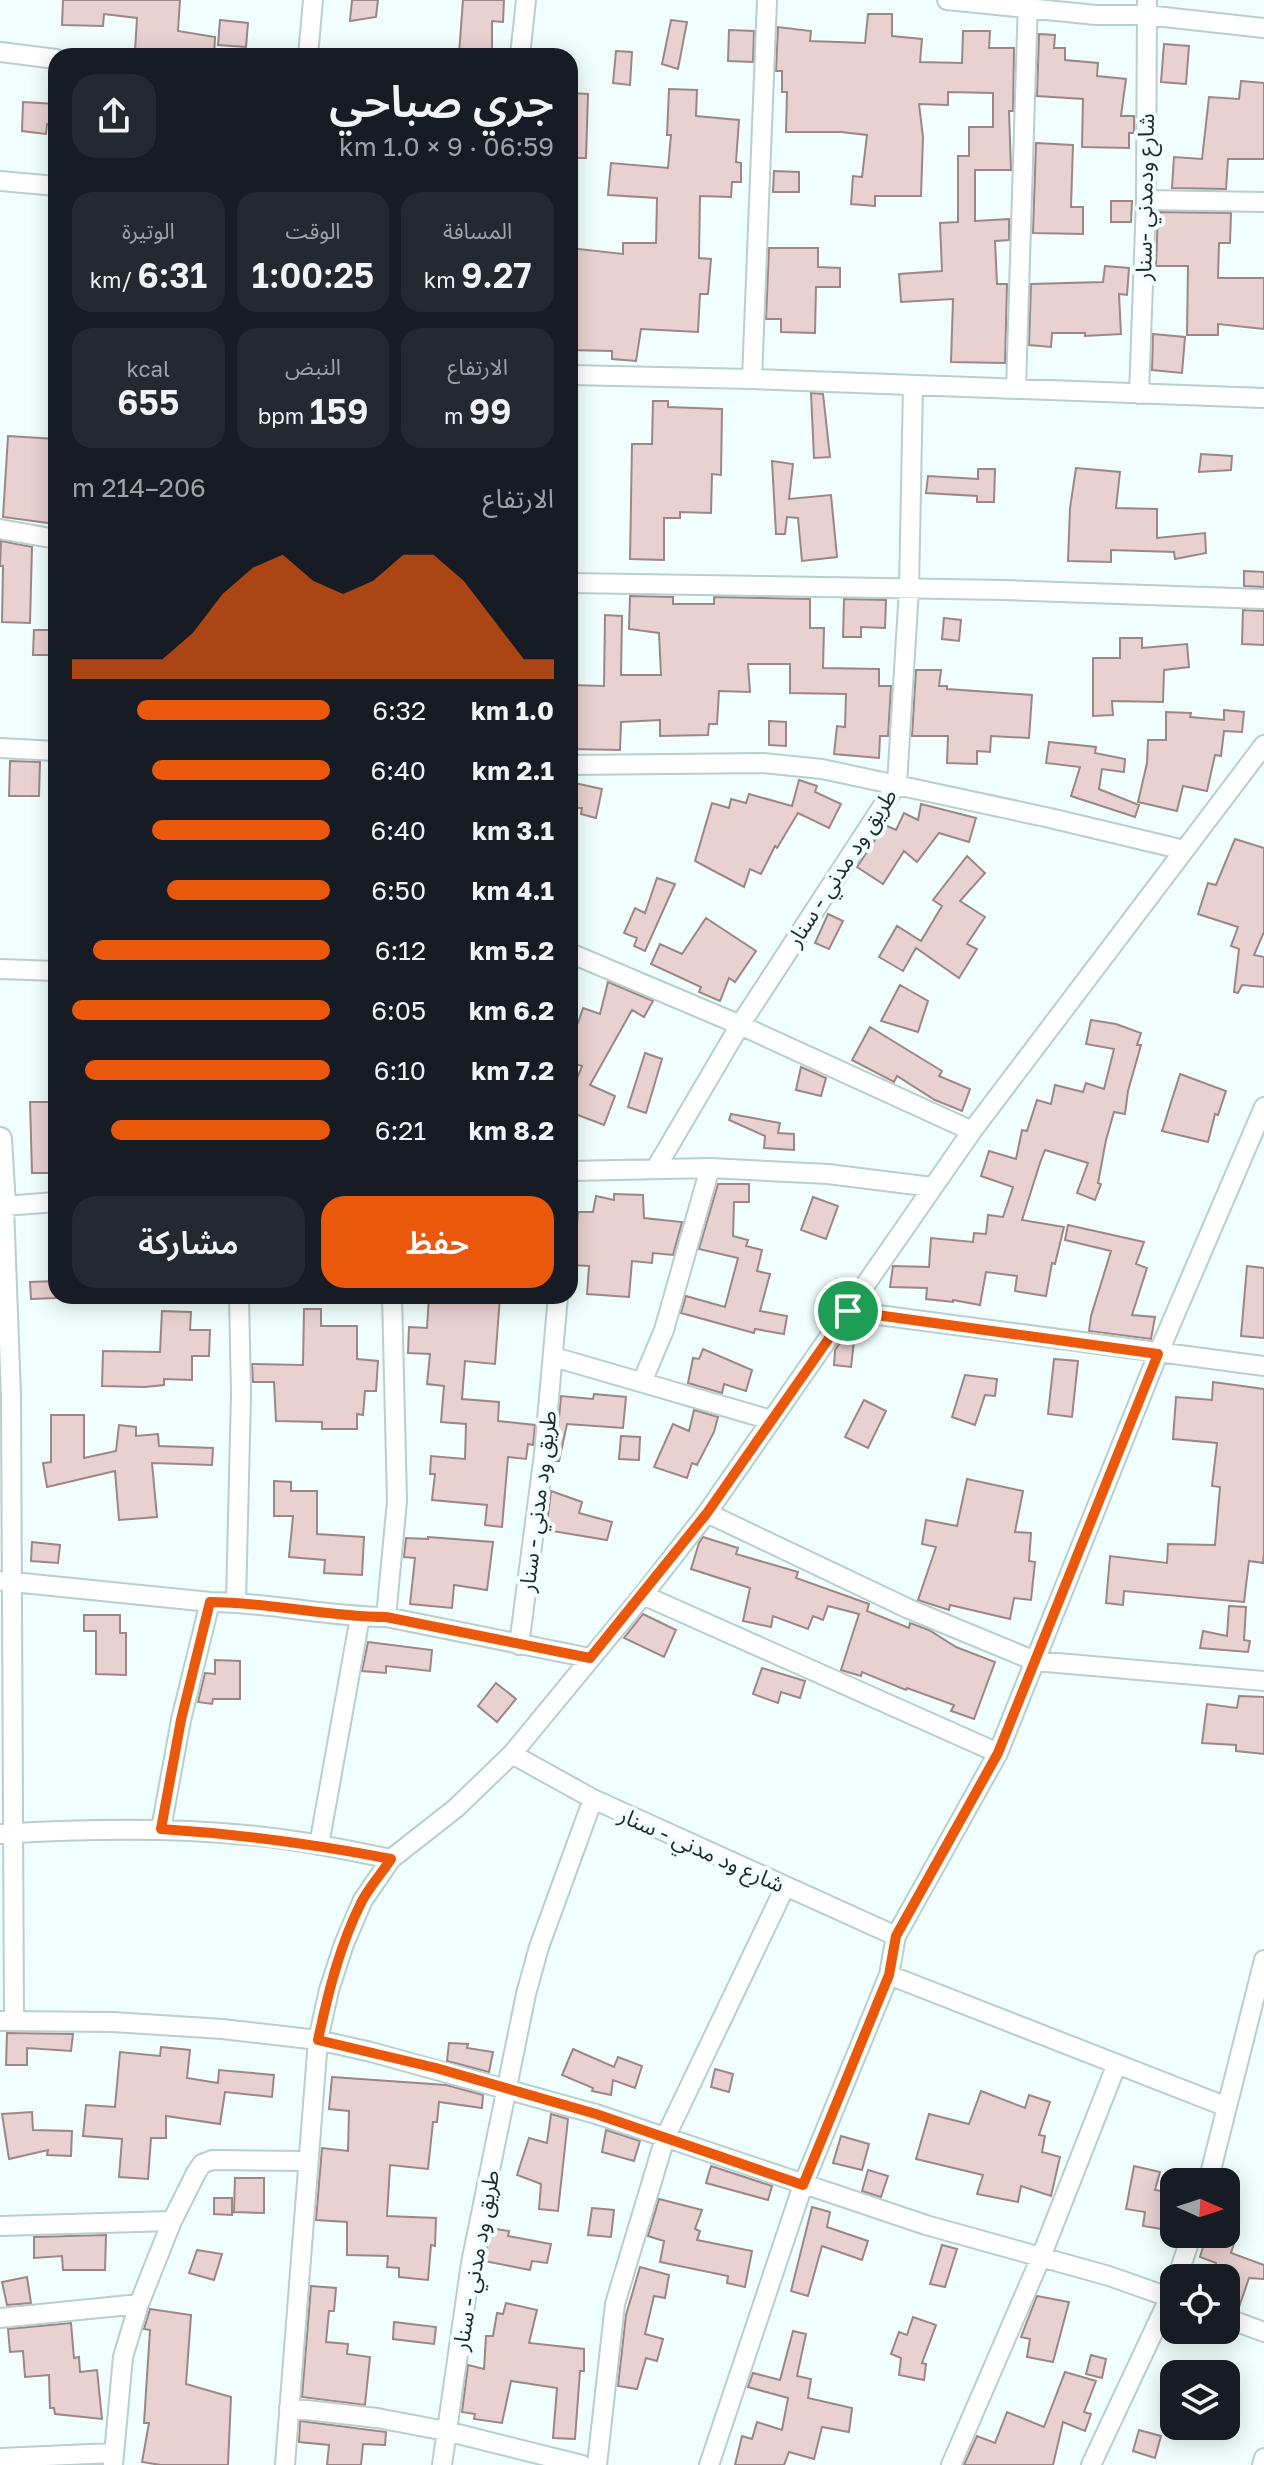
<!DOCTYPE html>
<html lang="ar">
<head>
<meta charset="utf-8">
<style>
	:root { --surface:#171b24; --page:#242831; --text:#f1f3f6; --muted:#9ea1a6; --accent:#ea580c }
	body { margin:0; font-family:"Golos Text","Noto Sans Arabic",sans-serif; background:var(--page); color:var(--text); direction:rtl; height:100vh; display:flex; flex-direction:column; font-size:30px; white-space:nowrap }
	* { box-sizing:border-box; margin:0 }
	p { font-size:26px; color:var(--muted) }
	.icon { flex:none; width:44px; height:44px; fill:none; stroke:currentColor; stroke-width:2; stroke-linecap:round; stroke-linejoin:round }
	.map { position:relative; flex:1; overflow:hidden; direction:ltr }
	.details { position:absolute; left:48px; top:48px; width:530px; height:1256px; display:flex; flex-direction:column; background:var(--surface); border-radius:24px; box-shadow:0 4px 20px #0003; direction:rtl }
	.details>* { flex:none }
	.needle { width:52px; rotate:93deg }
	.buttons { position:absolute; left:1160px; top:2168px; display:grid; gap:16px }
	.buttons a { display:grid; place-items:center; width:80px; height:80px; border-radius:16px; background:var(--surface); box-shadow:0 4px 20px #0003; font-size:40px }
	.pin { position:absolute; display:grid; place-items:center; width:68px; height:68px; color:#fff; margin:-34px; border:4px solid #fff; border-radius:50%; box-shadow:0 2px 8px #0007 }
	.round { display:grid; place-items:center; flex:none; width:84px; height:84px; border-radius:24px; background:var(--page) }
	.summary { display:flex; align-items:center; justify-content:space-between; height:136px; padding:0 24px }
	h1 { font-size:44px; font-weight:600; line-height:60px }
	.metrics { display:grid; grid-template-columns:repeat(3,1fr); gap:12px; height:136px; padding:8px 24px }
	.metrics div { display:grid; align-content:center; border-radius:20px; background:var(--page); text-align:center }
	.metrics b { font-size:34px; font-weight:600 }
	.metrics small { font-size:22px; font-weight:400 }
	.metrics p { font-size:22px }
	.chart { height:224px; padding:16px 24px }
	.chart p { display:flex; justify-content:space-between }
	.chart svg { width:100%; height:144px; margin-top:8px; fill:var(--accent); opacity:.7 }
	.button { display:flex; gap:16px; margin-top:auto; padding:16px 24px }
	.button a { flex:1; height:92px; border-radius:24px; background:var(--accent); color:#fff; font-size:32px; font-weight:600; line-height:92px; text-align:center }
	.button a+a { background:var(--page); color:var(--text) }
	ul { padding:0 24px; list-style:none; font-size:26px }
	li { display:grid; grid-template-columns:128px 96px 1fr; align-items:center; height:60px }
	li i { height:20px; border-radius:10px; background:var(--accent) }
	.map>svg:first-child { display:block }
	.building { fill:#e9d1d1; stroke:#9c8786; stroke-width:2 }
	.lines { fill:none; stroke-linecap:round; stroke-linejoin:round }
	.minor-casing { stroke:#b7cfcd; stroke-width:22 }
	.tertiary-casing { stroke:#b7cfcd; stroke-width:26 }
	.minor { stroke:#fff; stroke-width:18 }
	.tertiary { stroke:#fff; stroke-width:22 }
	.route-casing { stroke:#fff; stroke-width:16 }
	.route { stroke:#ea580c; stroke-width:10 }
	.labels { text-anchor:middle; dominant-baseline:central; stroke-width:8; stroke-linejoin:round; paint-order:stroke }
	.street-label { font-size:22px; fill:#1f2928; stroke:#f0fffd }
</style>
</head>
<body>
<div class="map">
<svg width="1264" height="2465" viewBox="0 0 1264 2465">
	<rect width="100%" height="100%" fill="#f0fffd"/>
	<path class="building" d="M63,0h117l-2,31 37,6 -1,19h-36v-4l-43,-1 2,-33 -33,-4 -1,12 -41,-1z
		M352,0h26l-2,17 -26,4z
		M463,0h41l-1,22 -11,-1v35l-33,-2z
		M868,14h24v22l30,3 -2,23 42,1 1,-32h27l-1,17h25l-1,63h-4l2,59h-36v51l34,-2v21l-14,1 2,43h10l-2,79 -54,-1 2,-63 -52,3 -2,-28 43,-3 -2,-48 18,-1v-66h11v-29h24v-34l-45,-1v13l-29,-1 4,33 -2,59h-46v10l-24,-2 2,-28 9,1 5,-42 -26,-3h-55l1,-40h-5v-21h-6l2,-44 33,4 -1,10 55,2z
		M220,20l28,3 -2,24 -28,-2z
		M671,20l16,2 -9,47 -16,-5z
		M729,30l25,1 -1,31 -25,-1z
		M1039,34l16,1 -1,13h11v12l33,3 -1,13 29,3 -5,37h13v17h-5v15l-47,-1 1,-48 -46,-3z
		M1164,44l25,2 -3,38 -25,-2z
		M616,51l16,1 -2,33 -17,-2z
		M1241,81l23,2v76h-36l-2,30 -54,-1 2,-31 28,2 7,-62 30,2z
		M669,89l28,1 -1,26 43,4 -3,42 5,1v19h-9l-1,15 -31,-1 -1,62 12,1 -3,35h-8l-2,38 -57,-3 -5,32 -24,-2v-8l-42,-1v-102l53,6v-11h33l1,-45 -49,-3 3,-32 57,5 3,-33h-4z
		M570,93l18,1 -2,64h-16z
		M23,102l33,2v21l-9,-1 -1,10 -24,-3z
		M1036,143l37,2 -2,62h12v27l-50,-1z
		M774,171l25,1v20h-26z
		M1111,201h21l-1,21h-20z
		M1158,212l73,1 -1,30h-11l-1,35h46v51l-46,-5v11h-31l1,-69h-32z
		M769,248h49v19l22,1v19h-24l-1,46 -34,-1v-13h-15z
		M1105,266l24,2 -2,27 -8,-1 2,40 -36,2v-3h-33l-1,14 -22,-2 2,-61 72,-2z
		M1153,334l32,3 -3,36 -30,-3z
		M811,393l12,1 7,63 -16,1z
		M653,401h15v6l54,2 -1,66 -9,-1 -1,39 -31,-1v6h-16v42l-34,-1 2,-115h20z
		M8,436l48,3v85l-53,-7z
		M1201,454l31,2 -1,14 -32,2z
		M772,461l21,3 -4,35 42,-4 6,62 -35,4 -4,-43 -11,-1 -2,17h-9z
		M1076,468l44,4 -4,36 41,1v29l48,-5 1,20 -31,6 -1,-7 -63,-2v12l-43,-1 2,-53z
		M978,469h17l-1,33h-17v-6l-51,-3 2,-17 50,3z
		M1,541l31,6 -2,76 -28,-1 1,-56h-3z
		M1244,571l20,1v15l-20,-1z
		M630,596l43,1v7h41v-7l96,2v29h14l-1,40 56,1v17h12l-3,50h-8l-1,22 -45,-4 3,-28 8,1 1,-33 -56,-1v-29h-42l2,28 -31,-1 -2,33h-8l-1,11 -48,1v-16l-39,2 -1,28 -50,-1v-64l34,1 1,-71 17,1 -1,59h40l-2,-42 -30,-4z
		M844,599l42,1 -1,28 -24,-1v10h-18z
		M1243,610l21,1v34l-22,-1z
		M944,618l17,2 -2,21 -17,-2z
		M34,630h16v25h-17z
		M1120,638h22v10l45,-4 2,23 -25,3 -1,32 -51,-1 1,14 -20,1v-58h27z
		M916,670h25l-2,16h8v3l85,6 -3,43 -38,-2 -1,16 -13,-1v13l-30,-1 1,-27h-36z
		M1224,710l20,2 -2,20 -18,-1 -3,25 -6,-1 -8,36 -24,-5 -6,25 -39,-9 9,-39 1,-23h18v-28l25,1 -1,4 34,3z
		M769,721l17,1v24l-17,-1z
		M1049,742l47,5 -1,6 30,6 -1,13 -22,-3 -3,20 40,16 -4,12 -64,-21 9,-29 -34,-4z
		M10,761l30,1 -1,34h-30z
		M799,780l18,6 -2,6 26,12 -12,24 -31,-15 -21,35 -2,-2 -14,28 -11,-5 -6,18 -49,-26 17,-58 17,5 2,-9 15,4 3,-9 43,12z
		M570,782l32,7 -6,29 -15,-4 1,-6h-12z
		M921,804l55,14 -7,24 -30,-9 -22,29 -13,-11 -21,33 -26,-17 28,-42 11,5 8,-17 14,7z
		M1235,839l29,9v84l-10,23 10,2v30l-22,-2 -4,8 -4,-1 5,-43 -8,-3 7,-19 -40,-13 10,-31 8,2z
		M967,856l18,17 -25,28 25,16 -18,27 10,5 -18,29 -43,-30 -13,23 -24,-14 18,-31 24,15 21,-35 -9,-6z
		M657,878l18,6 -30,67 -11,-5 3,-8 -13,-5 11,-25 10,5z
		M828,914l15,7 -14,28 -14,-6z
		M706,918l50,33 -21,31 -6,-4 -9,23 -21,-9 2,-5 -50,-23 9,-20 22,10z
		M608,982l45,19 -9,16 -12,-7 -42,75 25,11 -11,29 -34,-13v-16l12,-30 -12,-4v-42l8,3 5,-15 17,6z
		M900,985l28,16 -10,31 -37,-11z
		M1091,1020l25,4 25,9 -4,12h4l-13,46 -3,23 -11,-2 -8,28 -8,43 3,1 -6,16 -18,-7 11,-30 -43,-13 -5,13 -18,57 42,7 -9,37 -3,-1 -6,33 -31,-5 2,-15 -31,-4 -6,33 -27,-5v2l-27,-3 1,-11 -37,-1 3,-21 36,1 2,-29 42,4 1,-9 12,1 2,-19 15,2 10,-30 -32,-11 8,-25 27,8 6,-29 5,1 10,-31 14,4 4,-19 28,7 3,-9 18,6 10,-40 -28,-5z
		M870,1027l72,44 -3,5 31,13 -8,22 -27,-11 -38,-24 -3,6 -42,-22z
		M645,1053l17,6 -16,54 -18,-6z
		M801,1067l25,11 -5,18 -25,-6z
		M1180,1074l46,17 -8,24 -3,-1 -7,28 -46,-11z
		M30,1102h26v71h-24z
		M731,1114l49,9 -2,10 16,1v16l-30,-2 1,-12 -36,-16z
		M718,1184h31v18h-15l-1,34 15,4 -2,6 16,4 -5,21 13,3 -10,37 27,5 -3,18 -29,-5 -1,4 -73,-20 5,-17 39,11 13,-49 -39,-9z
		M614,1194l29,1 1,23 38,4 -9,33 -20,-2 -1,10 -20,-2 -3,36 -42,-3 2,-28 -19,-1v-21h5l3,-32h15l3,-16 18,4z
		M813,1197l25,9 -12,33 -25,-9z
		M1068,1225l76,17 -8,22 11,4 -15,47 23,2 -4,22 -62,-8 2,-15 20,-65 -46,-11z
		M1247,1266l17,2v70l-23,-2z
		M56,1281v17l-25,1 -1,-17z
		M429,1296h71l-5,68 -30,-3 -3,38 37,3 -1,19 37,4 -2,20 -5,-1 -2,15 -18,-2 -6,70 -17,-2 2,-20 -55,-5 3,-26h-5l1,-18 34,3 1,-35 -25,-2 3,-36 -17,-2 3,-30 -22,-1 1,-26 18,1z
		M304,1309h17v17h36v33l21,2 -2,30h-11l-2,24 -6,-1v15h-35v-7l-46,-1 -2,-39h-21l-1,-18 51,1z
		M162,1311l29,1 -1,18h20l-1,26h-17v24l-28,-1v6l-19,2 -43,-1 1,-35 57,1z
		M842,1340l12,1 -3,26 -17,-2 1,-15z
		M703,1349l49,21 -6,21 -22,-7 -2,9 -34,-10 5,-25 6,1z
		M1054,1359l24,2 -6,56 -24,-3z
		M965,1375l32,4 -2,17 -10,-1 -10,30 -23,-8z
		M1213,1382l51,7v164l-1,10 -14,-2 -5,41 -120,-11 -1,14 -17,-2 4,-47 57,7 1,-19 47,1 5,-58 -8,-1 5,-43 -44,-4 3,-42 36,3z
		M594,1394l32,3 -3,31 -56,-4 -8,37h-4l6,-65 32,3z
		M864,1400l22,11 -18,37 -23,-11z
		M694,1410l24,7 -4,15 -17,33 -5,-2 -5,15 -33,-11 19,-43 16,7z
		M51,1415h33v43l32,-7 3,-26 17,2v9l22,-2 1,12 54,2 -1,17 -60,-2 5,54 -38,3 -4,-49 -68,16 -4,-24 8,-1z
		M621,1436l19,1 -1,23 -20,-1z
		M967,1479l56,12 -8,41 16,1 -2,28 6,1 -4,38 -17,-2 -4,21 -60,-14 -1,5 -31,-10 18,-53 -14,-3 4,-24 31,6z
		M274,1481l17,1v9h26v43l47,3 -2,38 -38,-2 1,-13 -36,-3 4,-41h-19z
		M551,1491l31,11 -3,11 33,9 -5,18 -61,-10z
		M428,1537l65,5 -6,48 -33,-5 -2,23 -42,-4 5,-46 -11,-1 2,-19 22,1z
		M703,1537l35,11 -2,6 62,18 -2,6 73,26 -2,7 42,17 1,-5 19,7 27,17 39,15 -21,57 -23,-8 3,-6 -47,-17 -1,2 -44,-18 -1,4 -20,-6 18,-56 -31,-8 -5,14 -10,-4 -5,13 -35,-13 -2,11 -28,-6 7,-33 -59,-19 8,-26z
		M32,1542l28,3 -2,18 -27,-2z
		M1229,1606l17,1 -2,33 6,1 -2,11 -48,-4 3,-17 24,5z
		M643,1614l33,16 -12,27 -40,-19z
		M84,1615h36v18h6v42l-30,-1v-43h-12z
		M368,1642l64,8 -2,21 -44,-5v7l-24,-2z
		M215,1660l25,1v38h-27l-1,5 -14,-2 7,-29 10,1z
		M762,1668l43,13 -5,17 -19,-6 -3,11 -25,-9z
		M496,1683l20,16 -19,23 -19,-16z
		M1239,1696l25,1v57l-28,-3v-6l-34,-2 5,-39 30,4z
		M7,2033l66,1 -2,17 -44,-3v17h-21z
		M449,2043l19,1 -1,4 26,4 -4,20 -42,-11z
		M161,2047l29,3 -3,28 31,5 1,-13 55,5 -2,22 -47,-5 -5,32 -54,-8v22h-15l-3,41 -29,-2 3,-38 -39,-3 3,-31 29,2 5,-55 40,4z
		M573,2049l41,18 4,-10 24,9 -7,22 -22,-8 -2,15 -19,-4 1,-3 -31,-13z
		M715,2069l18,5 -4,18 -18,-5z
		M332,2077l114,8 37,10 -1,13 -43,-6 -2,20h-4l-5,47 -38,-4 -3,51 49,2 -1,28 -4,-1 -3,35 -29,-3v-9l-12,-1 1,-11 -41,-1v-33l-31,-2 6,-72 26,3 1,-40 -20,-2z
		M981,2091l44,17 4,-13 21,7 -11,33 6,1 -3,16 18,5 -9,39 -30,-10 -3,16 -41,-8 6,-19 -67,-16 13,-45 40,10z
		M32,2112l1,18 39,1 -1,25 -24,-1 1,-5 -39,9 -7,-45z
		M551,2114l17,5 -10,92 -19,-2 2,-25 -24,-9 12,-37 18,5z
		M606,2130l34,11 -6,20 -32,-9z
		M841,2136l28,8 -7,26 -29,-7z
		M711,2166l61,20 -4,14 -62,-17z
		M1134,2166l26,6 -5,18 19,3 -6,37 -25,-4 2,-14 -19,-3z
		M868,2170l20,6 -7,21 -19,-6z
		M235,2178h29v35l-30,-1z
		M214,2198h18v17l-18,-1z
		M659,2199l43,11 -7,19 5,2 -3,9 55,11 -7,36 -18,-4 1,-7 -68,-14 4,-21 -16,-5z
		M812,2207l18,5 -3,15 41,14 -6,19 -40,-14 -14,50 -17,-5z
		M592,2208l22,2 -3,27 -23,-2z
		M490,2228l19,3 -1,5 43,8 -4,19 -15,-2 -2,9 -46,-9z
		M1207,2234h30l-6,19 33,12v14l-15,-1 -11,32 -12,-4v-28h-13l3,-15 -16,-6z
		M106,2235l-1,35h-42l-1,-14 -28,2v-21z
		M942,2245l15,4 -12,38 -15,-3z
		M197,2250l25,4 -8,26 -25,-7z
		M640,2267l29,8 -4,23 -11,-2 -9,38 18,5 -6,22 -11,-3 -9,31 -19,-3 8,-71z
		M27,2277l4,26 -24,2 -5,-23z
		M311,2286l25,2 -2,23h-5l-3,31 22,2 -1,10 23,3 -5,48 -63,-8z
		M1037,2296l32,6 -16,60 -26,-5 3,-18 -9,-2z
		M506,2303l31,7 -8,33 55,6v22h-4l-5,68 -22,-1 4,-50 -46,-7 -9,42 -28,-4 1,-5 -13,-2 6,-47 16,4 2,-33h7l4,-23 6,1z
		M150,2309l41,6 -5,69 45,13 -3,68h-67l-19,-3 7,-39h-5l6,-93 -6,-1z
		M913,2317l23,8 -14,38 4,1 -2,16 -25,-5 2,-17 -10,-4 8,-22 8,3z
		M394,2322l42,5 -2,17 -41,-5z
		M71,2323l3,35 5,-1 1,15 17,-2 5,49 -47,-5 -1,-6h-4l-1,-33 -24,2 -2,-26 -13,1 -2,-23z
		M793,2331l13,3 -9,42 14,3 -3,19 44,10 -3,24 -27,-5 -8,32 -25,-7 -5,13h-49l7,-29 10,3 5,-17 25,8 6,-32 -40,-11 5,-14 27,7z
		M1091,2355l15,4 -4,19 -16,-4z
		M1065,2372l31,9 -12,31 7,2 -6,17 -22,-9 -10,43h-89l13,-29 18,7 12,-31 37,15z
		M300,2421l86,11 -1,13 -22,-1 -2,21h-34l2,-20 -30,-3z
		M1139,2430l22,6 -6,22 -22,-7z"/>
	<g class="lines">
		<defs>
			<path id="minor" d="M947,0l149,15h50l118,13
				M0,52l56,7
				M308,56l5,-56
				M520,56l6,-56
				M0,181l56,5
				M1146,200l118,2
				M570,375l182,4 512,19
				M752,379l15,-379
				M1016,389l12,-389
				M1139,394l7,-194 1,-200
				M0,529l56,10
				M570,583l435,7 259,9
				M0,748l56,3
				M570,765l193,-2 59,6 228,49 134,32
				M570,953l170,72 232,106
				M0,969l56,2
				M656,1168l84,-143 157,-241 12,-195 4,-203
				M570,1171l140,-3 118,6 104,13
				M848,1311l416,55
				M554,1357l217,63
				M642,1382l22,-52 46,-162
				M707,1513l202,96 126,52 229,20
				M3,1581l207,21c59,0 117,15 176,15l204,41
				M643,1595l355,158
				M236,1602l5,-208 -2,-98
				M386,1617l11,-116 -5,-205
				M519,1645l25,-191 14,-158
				M512,1754l81,45 303,137
				M161,1829l20,-109 29,-118
				M0,1834c82,-5 164,-7 246,1 49,4 97,14 145,24
				M319,1845l41,-228
				M889,1975l338,132
				M14,2020l-3,-623 -7,-191 52,-4
				M0,2021l113,1 109,7 96,11 53,12 225,62 330,111 183,51 65,23
				M1208,2182l56,-222
				M0,2226l172,-5
				M1177,2278l15,-44
				M0,2318l139,-14
				M1226,2318l38,14
				M289,2408l88,10 69,13 136,34
				M0,2458l113,-5
				M113,2465l10,-108 16,-53 33,-83 24,-48 6,-9 10,-4 95,1
				M285,2465l33,-425 11,-50 15,-46 19,-44 28,-41 65,-51 56,-54 131,-159 64,-82 265,-382 292,-386
				M442,2465l29,-202 55,-269 13,-47 54,-148
				M597,2465l18,-161 50,-166 120,-251
				M709,2465l94,-280 86,-210 7,-39 102,-183 160,-399 106,-247
				M951,2465l90,-208 75,-191
				M1091,2465l83,-177
				M1262,2465l2,-7"/>
			<path id="tertiary" d="M0,1139l4,67h-4"/>
		</defs>
		<use href="#minor" class="minor-casing"/>
		<use href="#tertiary" class="tertiary-casing"/>
		<use href="#minor" class="minor"/>
		<use href="#tertiary" class="tertiary"/>
	</g>
	<g class="lines">
		<defs>
			<path id="route" d="M848,1311l310,43 -160,399 -102,183 -7,39 -86,210 -207,-71 -160,-46 -118,-28c10,-47 22,-96 44,-139 8,-15 20,-28 29,-42 -77,-15 -152,-25 -230,-30l20,-109 29,-118c59,0 117,15 176,15l204,41 117,-145z"/>
		</defs>
		<use href="#route" class="route-casing"/>
		<use href="#route" class="route"/>
	</g>
	<g class="labels">
		<g class="street-label">
			<text transform="translate(1144 197) rotate(-89)">شارع ودمدني -سنار</text>
			<text transform="translate(841 867) rotate(-57)">طريق ود مدني - سنار</text>
			<text transform="translate(537 1501) rotate(-83)">طريق ود مدني - سنار</text>
			<text transform="translate(702 1849) rotate(24)">شارع ود مدني - سنار</text>
			<text transform="translate(475 2260) rotate(-80)">طريق ود مدني - سنار</text>
		</g>
	</g>
</svg>
<div class="buttons">
<a><svg class="needle" viewBox="-14 -14 28 28"><path d="M0-13l5 13h-10z" fill="#e53935"/><path d="M0 13l5-13h-10z" fill="#9ea1a6"/></svg></a>
<a><svg class="icon" aria-label="locate" viewBox="0 0 24 24"><circle cx="12" cy="12" r="6"/><path d="M12 2v4M12 18v4M2 12h4M18 12h4"/></svg></a>
<a><svg class="icon" aria-label="layers" viewBox="0 0 24 24"><path d="M12 4l9 5-9 5-9-5zM3 14l9 5 9-5"/></svg></a>
</div>
<div class="pin" style="left:848px;top:1311px;background:#1e9e55"><svg class="icon" aria-label="arrive" viewBox="0 0 24 24"><path d="M6 21V4h12l-3 4 3 4H6"/></svg></div>
<section class="details">
<div class="summary"><div><h1>جري صباحي</h1><p>06:59 · 9 × 1.0 km</p></div><a class="round"><svg class="icon" aria-label="share" viewBox="0 0 24 24"><path d="M12 15V3M7 8l5-5 5 5M5 13v7h14v-7"/></svg></a></div>
<div class="metrics">
<div><p>المسافة</p><b>9.27<small> km</small></b></div>
<div><p>الوقت</p><b>1:00:25</b></div>
<div><p>الوتيرة</p><b>6:31<small> /km</small></b></div>
</div>
<div class="metrics">
<div><p>الارتفاع</p><b>99<small> m</small></b></div>
<div><p>النبض</p><b>159<small> bpm</small></b></div>
<div><p>kcal</p><b>655</b></div>
</div>
<div class="chart"><p><span>الارتفاع</span>206–214 m</p>
<svg viewBox="0 0 160 44" preserveAspectRatio="none"><path d="M0 44V38L10 38L20 38L30 38L40 30L50 18L60 10L70 6L80 14L90 18L100 14L110 6L120 6L130 14L140 26L150 38L160 38V44z"/></svg>
</div>
<ul>
<li><b>1.0 km</b>6:32<i style="width:75%"></i></li>
<li><b>2.1 km</b>6:40<i style="width:69%"></i></li>
<li><b>3.1 km</b>6:40<i style="width:69%"></i></li>
<li><b>4.1 km</b>6:50<i style="width:63%"></i></li>
<li><b>5.2 km</b>6:12<i style="width:92%"></i></li>
<li><b>6.2 km</b>6:05<i style="width:100%"></i></li>
<li><b>7.2 km</b>6:10<i style="width:95%"></i></li>
<li><b>8.2 km</b>6:21<i style="width:85%"></i></li>
</ul>
<div class="button"><a>حفظ</a><a>مشاركة</a></div>
</section>
</div>
</body>
</html>
